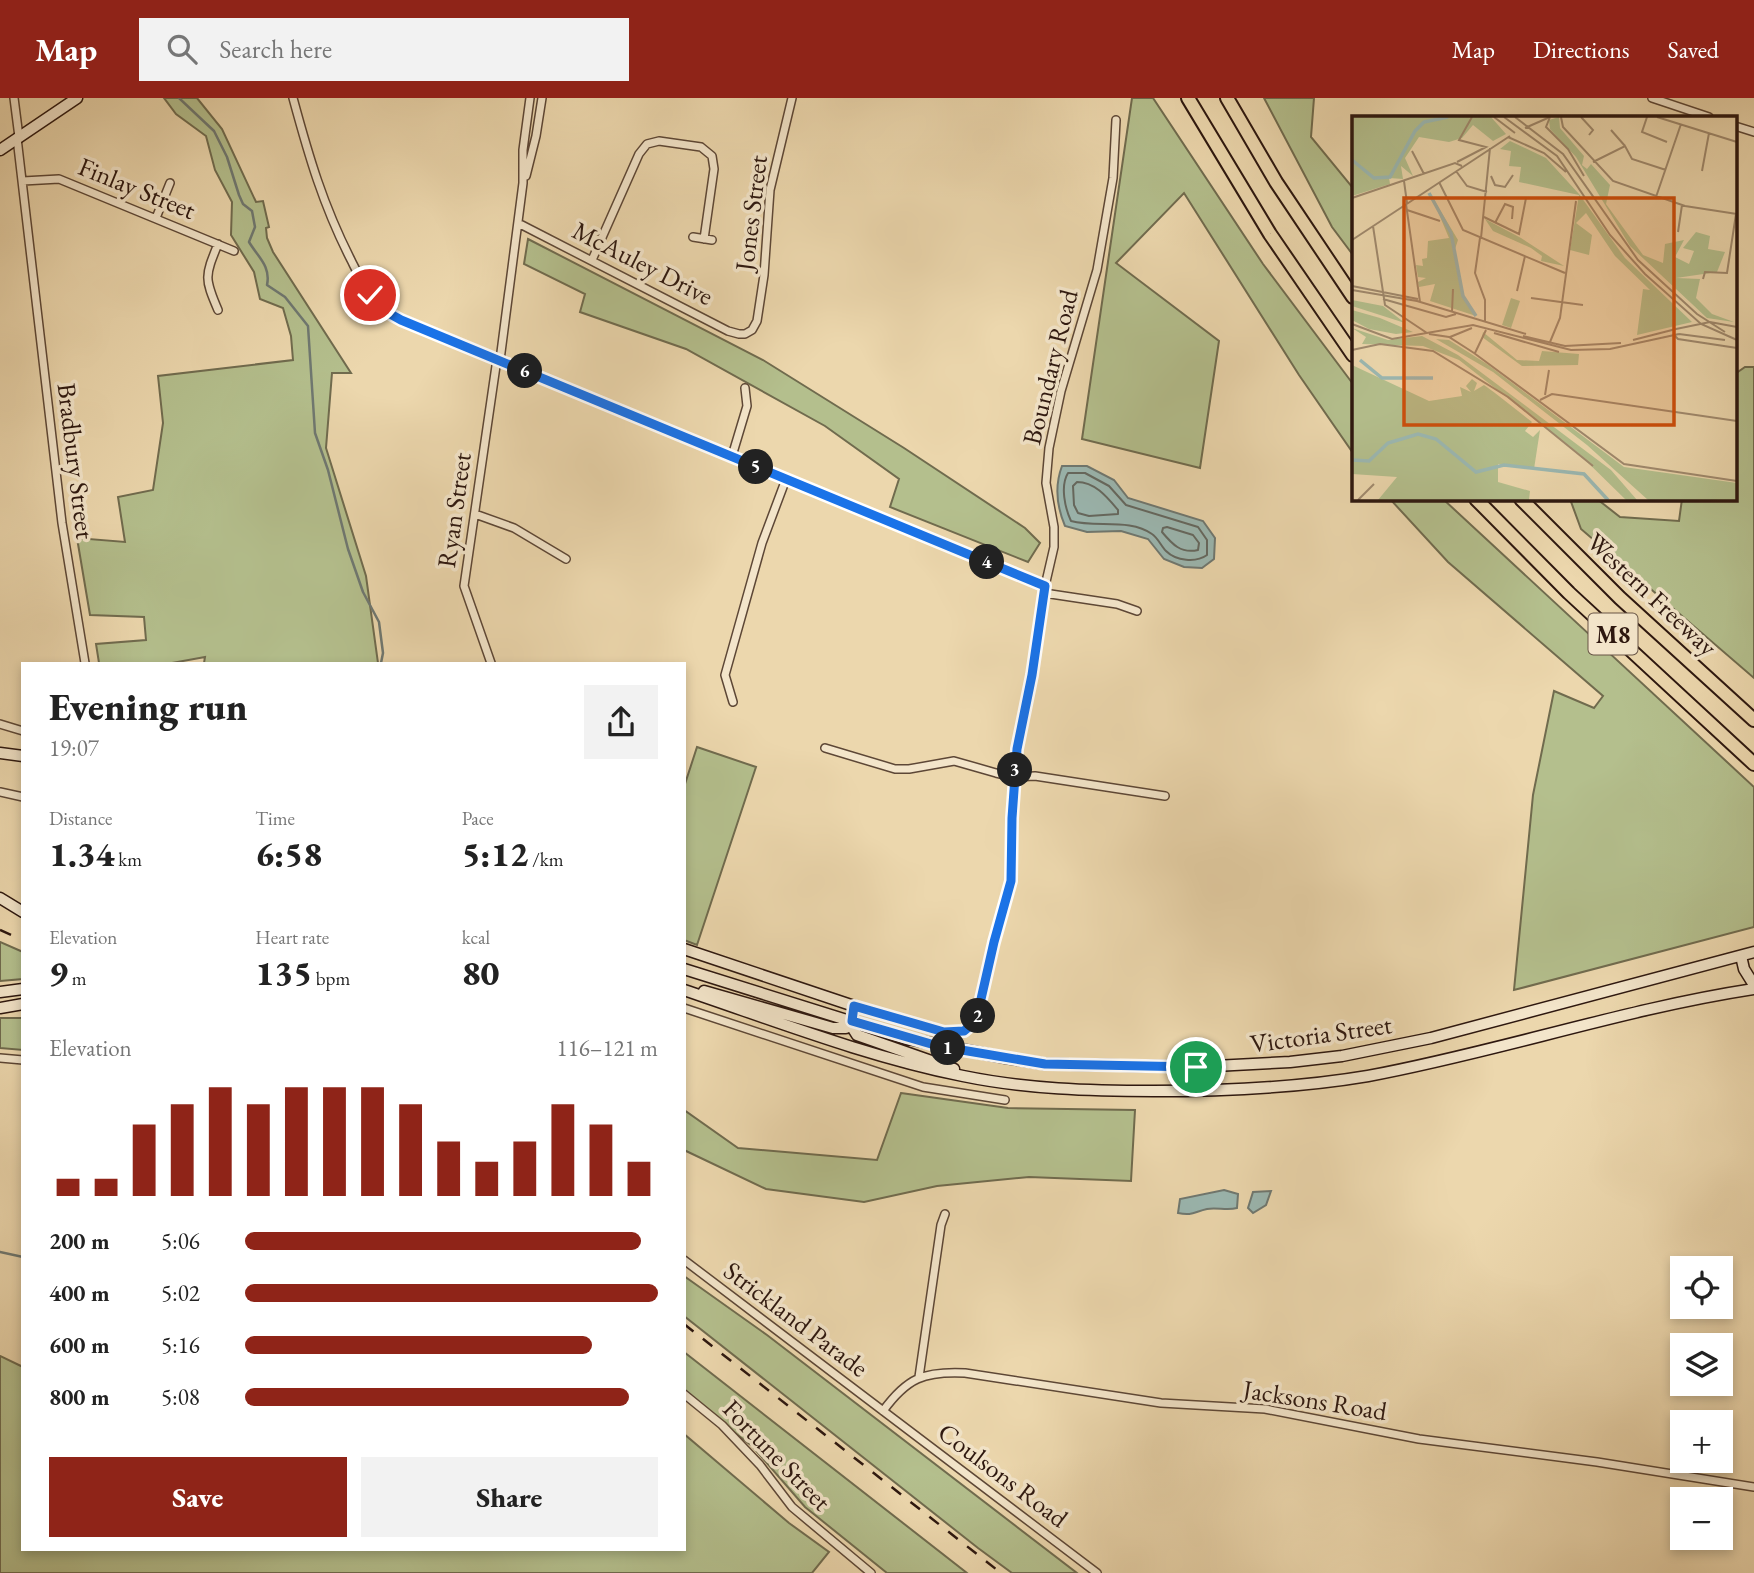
<!DOCTYPE html>
<html lang="en">
<head>
<meta charset="utf-8">
<style>
	:root { --surface:#fff; --page:#f2f2f2; --text:#222; --muted:#767676; --accent:#8f2418 }
	body { margin:0; font-family:"EB Garamond",serif; background:var(--page); color:var(--text); height:100vh; display:flex; flex-direction:column; font-size:26px; white-space:nowrap }
	* { box-sizing:border-box; margin:0 }
	p { font-size:23px; color:var(--muted) }
	.icon { flex:none; width:38px; height:38px; fill:none; stroke:currentColor; stroke-width:2; stroke-linecap:round; stroke-linejoin:round }
	.map { position:relative; flex:1; overflow:hidden }
	.sheet { position:absolute; left:21px; top:564px; width:665px; height:889px; display:flex; flex-direction:column; background:var(--surface); border-radius:0px; box-shadow:0 4px 10px #0003 }
	.sheet>* { flex:none }
	.fabs { position:absolute; left:1670px; top:1158px; display:grid; gap:14px }
	.fabs a { display:grid; place-items:center; width:63px; height:63px; border-radius:0px; background:var(--surface); box-shadow:0 4px 10px #0003; font-size:35px }
	.pin { position:absolute; display:grid; place-items:center; width:60px; height:60px; color:#fff; margin:-30px; border:4px solid #fff; border-radius:50%; box-shadow:0 2px 7px #0007 }
	.km { position:absolute; width:35px; height:35px; margin:-18px; border-radius:50%; background:#222; color:#fff; font-size:19px; line-height:35px; text-align:center }
	.round { display:grid; place-items:center; flex:none; width:74px; height:74px; border-radius:0px; background:var(--page) }
	.overview { display:flex; align-items:center; justify-content:space-between; height:119px; padding:0 28px }
	h1 { font-size:38px; font-weight:800; line-height:52px }
	.stats { display:grid; grid-template-columns:repeat(3,1fr); gap:10px; height:119px; padding:7px 28px }
	.stats div { display:grid; align-content:center }
	.stats b { font-size:35px; font-weight:800 }
	.stats small { font-size:19px; font-weight:400 }
	.stats p { font-size:19px }
	.chart { height:196px; padding:14px 28px }
	.chart p { display:flex; justify-content:space-between }
	.chart svg { width:100%; height:126px; margin-top:7px; stroke:var(--accent); stroke-width:6 }
	.action { display:flex; gap:14px; margin-top:auto; padding:14px 28px }
	.action a { flex:1; height:80px; border-radius:0px; background:var(--accent); color:#fff; font-size:28px; font-weight:800; line-height:80px; text-align:center }
	.action a+a { background:var(--page); color:var(--text) }
	ul { padding:0 28px; list-style:none; font-size:23px }
	li { display:grid; grid-template-columns:112px 84px 1fr; align-items:center; height:52px }
	li i { height:18px; border-radius:9px; background:var(--accent) }
	header { display:flex; align-items:center; gap:42px; box-sizing:border-box; height:98px; padding:0 35px; background:var(--accent); color:#fff }
	header strong { font-size:33px }
	nav { display:flex; gap:38px; margin-inline-start:auto; font-size:24px }
	.search { width:490px; height:63px; background:var(--page); display:flex; align-items:center; gap:18px; box-sizing:border-box; padding:0 24px; border-radius:0px; color:var(--muted); font-size:26px }
	.map>svg:first-child { display:block }
	.green { fill:#b4bf8d; stroke:#706b4e; stroke-width:2 }
	.water { fill:#9bb8b2; stroke:#6f7871; stroke-width:2 }
	.lines { fill:none; stroke-linecap:round; stroke-linejoin:round }
	.shore { stroke:#646860; stroke-width:2 }
	.stream { stroke:#6f7871; stroke-width:2.5 }
	.street-casing { stroke:#5d4736; stroke-width:10 }
	.secondary-casing { stroke:#2d170f; stroke-width:13 }
	.highway-casing { stroke:#2d170f; stroke-width:16 }
	.street { stroke:#f3e5ca; stroke-width:7 }
	.secondary { stroke:#f3e5ca; stroke-width:10 }
	.highway { stroke:#ecd7ad; stroke-width:12 }
	.rail { stroke:#2d170f; stroke-width:2.5; stroke-dasharray:12 12; stroke-linecap:butt }
	.route-casing { stroke:#fff; stroke-width:14 }
	.route { stroke:#1a73e8; stroke-width:9 }
	.labels { text-anchor:middle; dominant-baseline:central; stroke-width:7; stroke-linejoin:round; paint-order:stroke }
	.shield { fill:#f3e5ca; stroke:#685547; stroke-width:2 }
	.shield-label { font-size:24px; font-weight:bold; fill:#2d170f }
	.street-label { font-size:26px; fill:#2d170f; stroke:#f3e5ca }
	.inset-river { fill:none; stroke:#9bb8b2; stroke-width:3.5 }
	.inset-road { fill:none; stroke:#a08a6e; stroke-width:2 }
	.view { fill:#cc4f0c; fill-opacity:0.15; stroke:#cc4f0c; stroke-width:3.5 }
	.inset-edge { fill:none; stroke:#2d170f; stroke-width:3.5 }
</style>
</head>
<body>
<header>
<strong>Map</strong>
<div class="search"><svg class="icon" aria-label="search" viewBox="0 0 24 24"><circle cx="10" cy="10" r="6"/><path d="M15 15l6 6"/></svg>Search here</div>
<nav><a>Map</a><a>Directions</a><a>Saved</a></nav>
</header>
<div class="map">
<svg width="1754" height="1475" viewBox="0 0 1754 1475">
	<rect width="100%" height="100%" fill="#ecd7ad"/>
	<filter id="stains"><feTurbulence type="fractalNoise" baseFrequency=".00286" numOctaves="4"/><feColorMatrix values="0 0 0 0 .2 0 0 0 0 .09 0 0 0 0 .02 0 0 0 .5 -.17"/></filter>
	<radialGradient id="worn" r=".72"><stop offset=".6" stop-color="#630" stop-opacity="0"/><stop offset="1" stop-color="#630" stop-opacity=".3"/></radialGradient>
	<path class="green" d="M164,0h33l25,31 34,73 7,-1 6,26 -3,1 1,10 6,14 78,121h-19l-6,75 40,128 12,87h-174l1,-6 -33,6h-73l-3,-19 50,-4 -2,-23 -54,-2 -13,-77 48,4 -7,-45 35,-7 10,-67 -5,-47 135,-16 -2,-24 -8,-28 -23,-9 -6,-27 -23,-37 1,-33 -17,-32 -9,-34 -30,-22z
		M1132,0h21l110,166 90,120v69l-54,-78 -115,-182 -68,70 103,78 -19,127 -118,-29z
		M1264,0h50l-3,39 42,51v67l-21,-28z
		M528,141l235,121 141,88 121,80 15,15 -12,19 -138,-55 9,-28 -74,-53 -139,-77 -106,-37 5,-18 -61,-30z
		M1745,269h9v311l-173,-149 -11,-30h27l23,18 59,4 3,-22h53v-125z
		M1390,401h53l311,288v140l-240,63 19,-195 21,-104 40,17 9,-12 -155,-134z
		M697,649l59,20 -59,178 -13,-5v-153z
		M0,844l23,10v27l-23,2z
		M0,920h23v32l-23,-2z
		M901,995l107,15 127,2 -4,71 -102,-4 -92,9 -73,16 -98,-13 -82,-39v-40l54,38 139,12z
		M684,1178l83,59 310,238h-65l-34,-25 -294,-232z
		M684,1254l283,221h-80l-82,-66 -53,-61 -68,-52z
		M0,1258l23,11v182h661v-115l105,89 40,29 -17,21h-812z"/>
	<path class="water" d="M1062,368h25l27,14 14,18 75,23 12,17 -1,21 -12,9 -18,-1 -20,-8 -16,-20 -27,-8 -34,1 -22,-6c-8,-19 -11,-39 -3,-60z
		M1224,1092l14,4 -1,14c-10,3 -20,-1 -30,1 -13,3 -15,7 -29,4l2,-14z
		M1271,1093l-5,14 -13,8 -5,-5 5,-16z"/>
	<g class="lines">
		<path class="shore" d="M1068,375h17l24,13 17,19 72,22 9,13v15c-11,8 -31,6 -41,-4 -5,-5 -8,-13 -14,-17 -22,-16 -56,-6 -81,-13 -6,-13 -11,-35 -3,-48z
			M1077,384c18,0 30,15 41,28v4l-29,2 -11,-3 -4,-8 -1,-19z
			M1167,429l26,8 6,8 -1,7c-17,4 -26,-6 -36,-18l1,-4z"/>
		<path class="stream" d="M179,0l35,33 13,26 12,38 4,9 9,7 3,16 -6,15c9,15 22,24 18,43l18,12 23,29 7,107 13,37 20,79 15,43 16,30 4,31 -2,10
			M0,1154l23,5"/>
		<defs>
			<path id="street" d="M14,0l5,39
				M293,0c16,59 30,107 58,162 10,20 19,40 37,53l657,273
				M1652,0l57,19
				M1735,28l19,6
				M17,40l45,385 23,140
				M526,78l10,-40 6,-38
				M23,83l36,-2 175,72
				M156,120l14,-35
				M518,125l210,108 11,3h6l7,-4 5,-9 7,-46 6,-85 22,-92
				M693,139l19,3
				M592,162l47,-106 8,-10 12,-3 42,6 11,9 2,13 -10,70
				M218,212c-14,-32 -13,-34 0,-66
				M500,262l23,-177v-33l7,-52
				M732,358l15,-50 -2,-18
				M475,416l39,14 52,31
				M1044,495l73,11 20,7
				M491,565l-27,-77 33,-227
				M733,604l-8,-27 37,-132 24,-64
				M0,626l23,7
				M825,650l70,21h14l45,-8 42,12 18,4 21,-1 130,20
				M0,694l23,5
				M854,908l95,27c13,-1 24,-4 29,-17l16,-74 17,-61 1,-63 5,-69 16,-74 12,-89 9,-39v-20l-8,-44 3,-35 12,-57 36,-121 16,-92 3,-58
				M684,910l239,79 82,13
				M0,960l23,2
				M684,1162l413,313
				M919,1279l22,-152 4,-11
				M684,1296l38,31 38,40 32,42 79,66
				M883,1313c24,-33 41,-40 82,-38l196,30 104,6 154,30 178,23 157,25"/>
			<path id="secondary" d="M0,52l77,-52
				M0,655l23,3
				M0,800l23,14
				M684,851l170,57 -2,21 5,8 97,34
				M1741,858l3,13 10,16
				M684,871l220,69 102,20 39,6 151,3 94,-5 52,-6 89,-18 323,-86
				M684,892c92,31 184,67 279,86 63,13 127,15 191,15 72,0 143,-3 214,-15 130,-24 255,-67 386,-87
				M704,893l129,37h13l6,-7
				M0,894l23,-3
				M0,910l23,-4"/>
			<path id="highway" d="M1188,0l82,136 83,121
				M1227,0l49,84 77,115
				M1476,401l93,94 185,171
				M1521,401l99,99 134,122"/>
		</defs>
		<use href="#street" class="street-casing"/>
		<use href="#secondary" class="secondary-casing"/>
		<use href="#highway" class="highway-casing"/>
		<use href="#street" class="street"/>
		<use href="#secondary" class="secondary"/>
		<use href="#highway" class="highway"/>
		<path class="rail" d="M0,832l23,10
			M684,1226l317,249"/>
	</g>
	<g class="lines">
		<defs>
			<path id="route" d="M370,197l15,16 16,9 644,266 -13,89 -15,74 -5,69 -1,63 -17,61 -18,79 -12,10 -20,1 -90,-26 -2,15 86,25 107,18 151,3"/>
		</defs>
		<use href="#route" class="route-casing"/>
		<use href="#route" class="route"/>
	</g>
	<g class="labels">
		<rect class="shield" x="1588.5" y="515.5" width="49" height="41" rx="5"/>
		<g class="shield-label">
			<text x="1613" y="536">M8</text>
		</g>
		<g class="street-label">
			<text transform="translate(137 90) rotate(22)">Finlay Street</text>
			<text transform="translate(751 115) rotate(-83)">Jones Street</text>
			<text transform="translate(643 165) rotate(27)">McAuley Drive</text>
			<text transform="translate(1050 269) rotate(-76)">Boundary Road</text>
			<text transform="translate(76 363) rotate(83)">Bradbury Street</text>
			<text transform="translate(454 412) rotate(-82)">Ryan Street</text>
			<text transform="translate(1652 496) rotate(43)">Western Freeway</text>
			<text transform="translate(1321 936) rotate(-8)">Victoria Street</text>
			<text transform="translate(796 1221) rotate(37)">Strickland Parade</text>
			<text transform="translate(1315 1302) rotate(9)">Jacksons Road</text>
			<text transform="translate(777 1357) rotate(46)">Fortune Street</text>
			<text transform="translate(1003 1377) rotate(37)">Coulsons Road</text>
		</g>
	</g>
	<g transform="translate(1352 18)">
		<rect width="385" height="385" fill="#ecd7ad"/>
		<path d="M0,1h139l15,17 -13,7 -20,-16 -11,13 -13,4 -30,-5 -14,21 8,18 -12,-10 2,13 -14,-1 1,6 -38,12zM207,1l1,11 24,28 -2,9 5,4 4,-5 19,21 -4,19 37,51 20,8 2,-19 19,-4 -9,17 14,7 5,-13 -11,-3 13,-16 14,4 -2,13 17,3 -8,20 -41,6 24,1 -4,19 16,16 22,8 -27,-4 -77,-72 -54,-89 -26,-28 -1,-9zM158,25l36,17 33,36 46,64 67,64 -55,13 6,-46 7,1 -35,-34 -29,-43 -10,10 16,12 -3,20 -19,-5 9,-55 -60,-13 2,-15 -12,-1 2,-15 -11,-2zM78,77l28,47 -4,12 10,44 12,20 -46,-15 5,-17 -16,3 -1,-5 8,-4 -8,-1 -2,-12 7,1 -1,-7 5,-1 1,-17 21,-3zM133,103l36,19 43,28 -23,-5 1,-5 -11,-8 -38,-17zM159,182l9,3 -9,27 -9,-3zM0,184l31,6 22,17 -53,-17zM0,194l28,8 33,14 -17,2 -27,-5 -17,-9zM0,212l36,12 34,-4 36,19 153,115 26,30h-11l-48,-47 -119,-93 -36,-14 -61,-2 4,-7zM131,216l34,28 22,1 3,-10 37,3 -1,11 -56,1 -40,-29zM84,223l13,1 38,24 137,103 113,16v17h-89l-61,-55 -94,-73zM0,249l77,36 33,-5 -2,-9 11,5 -5,-6 6,-7 5,4 -3,8 10,-6 11,8 37,29 -7,9 8,6 7,-7 -6,39 -36,-5v18l32,9 -1,9h-151l19,-23 -45,-3z" fill="#b4bf8d"/>
		<path class="inset-river" d="M0,44l22,18 16,-1 25,-46 9,-9 24,-5M77,77l22,40 12,63 13,20M8,244l22,18h51M0,344l17,1 19,-18 30,-9 18,5 40,33 28,-7 80,9 24,26"/>
		<path class="inset-road" d="M142,1l21,16M152,1l53,39 53,79 35,39 56,50 36,16M163,1l48,37 75,106 59,54 28,18M198,1l-4,10 22,22 16,27M209,1l2,10 50,54 72,25 52,8M229,1l12,13 -4,5M295,1l-5,15 25,10M305,1l80,25M173,12l25,-11M259,14l14,16M156,21l36,16 22,19M60,35l12,23M105,46l29,-15 -27,-7 13,-23M241,46l32,-16 7,13 34,11M104,55l11,15 20,6M350,55l7,-38M139,60l4,9 10,2 8,-12M52,65l3,22M87,66l24,48 102,43M304,81l25,-73M0,82l103,-35 7,3M54,88l14,98M55,94l33,11M132,101l35,17 7,-36M143,107l10,-19 8,3 -1,12M21,110l12,79 42,28M326,116l4,-27M128,122l-5,35 10,27v21M129,122l9,-90M0,124l158,-104M351,163l2,-7 22,1 9,-59M0,170l66,13M0,174l65,11 109,33M165,175l8,-35M179,182l52,7M31,183l63,18 10,-3M100,196l1,-23M0,208l40,15 81,-14 98,25 39,-1 69,-15M324,213l34,-7 27,5M142,217l65,19M77,218l20,3 25,16 150,111 113,17M327,218l46,6M322,219l4,4 59,9M171,220l42,10 56,-3M98,221l22,-9M281,224l43,-11M198,226l10,-24 16,-117M0,234l28,-6 53,7 75,46 85,69M123,237l11,-23M193,279l4,-25M188,284l12,-6 185,27M6,384l16,-16"/>
		<path class="view" d="M52,82h270v227h-270z"/>
		<rect width="385" height="385" class="inset-edge"/>
	</g>
	<rect width="100%" height="100%" filter="url(#stains)"/>
	<rect width="100%" height="100%" fill="url(#worn)"/>
</svg>
<div class="fabs">
<a><svg class="icon" aria-label="locate" viewBox="0 0 24 24"><circle cx="12" cy="12" r="6"/><path d="M12 2v4M12 18v4M2 12h4M18 12h4"/></svg></a>
<a><svg class="icon" aria-label="layers" viewBox="0 0 24 24"><path d="M12 4l9 5-9 5-9-5zM3 14l9 5 9-5"/></svg></a>
<a>+</a>
<a>−</a>
</div>
<div class="pin" style="left:1196px;top:969px;background:#1e9e55"><svg class="icon" aria-label="arrive" viewBox="0 0 24 24"><path d="M6 21V4h12l-3 4 3 4H6"/></svg></div>
<div class="pin" style="left:370px;top:197px;background:#d93025"><svg class="icon" aria-label="check" viewBox="0 0 24 24"><path d="M5 12l5 5 9-10"/></svg></div>
<b class="km" style="left:948px;top:950px">1</b>
<b class="km" style="left:978px;top:918px">2</b>
<b class="km" style="left:1015px;top:672px">3</b>
<b class="km" style="left:987px;top:464px">4</b>
<b class="km" style="left:756px;top:369px">5</b>
<b class="km" style="left:525px;top:273px">6</b>
<section class="sheet">
<div class="overview"><div><h1>Evening run</h1><p>19:07</p></div><a class="round"><svg class="icon" aria-label="share" viewBox="0 0 24 24"><path d="M12 15V3M7 8l5-5 5 5M5 13v7h14v-7"/></svg></a></div>
<div class="stats">
<div><p>Distance</p><b>1.34<small> km</small></b></div>
<div><p>Time</p><b>6:58</b></div>
<div><p>Pace</p><b>5:12<small> /km</small></b></div>
</div>
<div class="stats">
<div><p>Elevation</p><b>9<small> m</small></b></div>
<div><p>Heart rate</p><b>135<small> bpm</small></b></div>
<div><p>kcal</p><b>80</b></div>
</div>
<div class="chart"><p><span>Elevation</span>116–121 m</p>
<svg viewBox="0 0 160 44" preserveAspectRatio="none"><path d="M5 44V38M15 44V38M25 44V19M35 44V12M45 44V6M55 44V12M65 44V6M75 44V6M85 44V6M95 44V12M105 44V25M115 44V32M125 44V25M135 44V12M145 44V19M155 44V32"/></svg>
</div>
<ul>
<li><b>200 m</b>5:06<i style="width:96%"></i></li>
<li><b>400 m</b>5:02<i style="width:100%"></i></li>
<li><b>600 m</b>5:16<i style="width:84%"></i></li>
<li><b>800 m</b>5:08<i style="width:93%"></i></li>
</ul>
<div class="action"><a>Save</a><a>Share</a></div>
</section>
</div>
</body>
</html>
